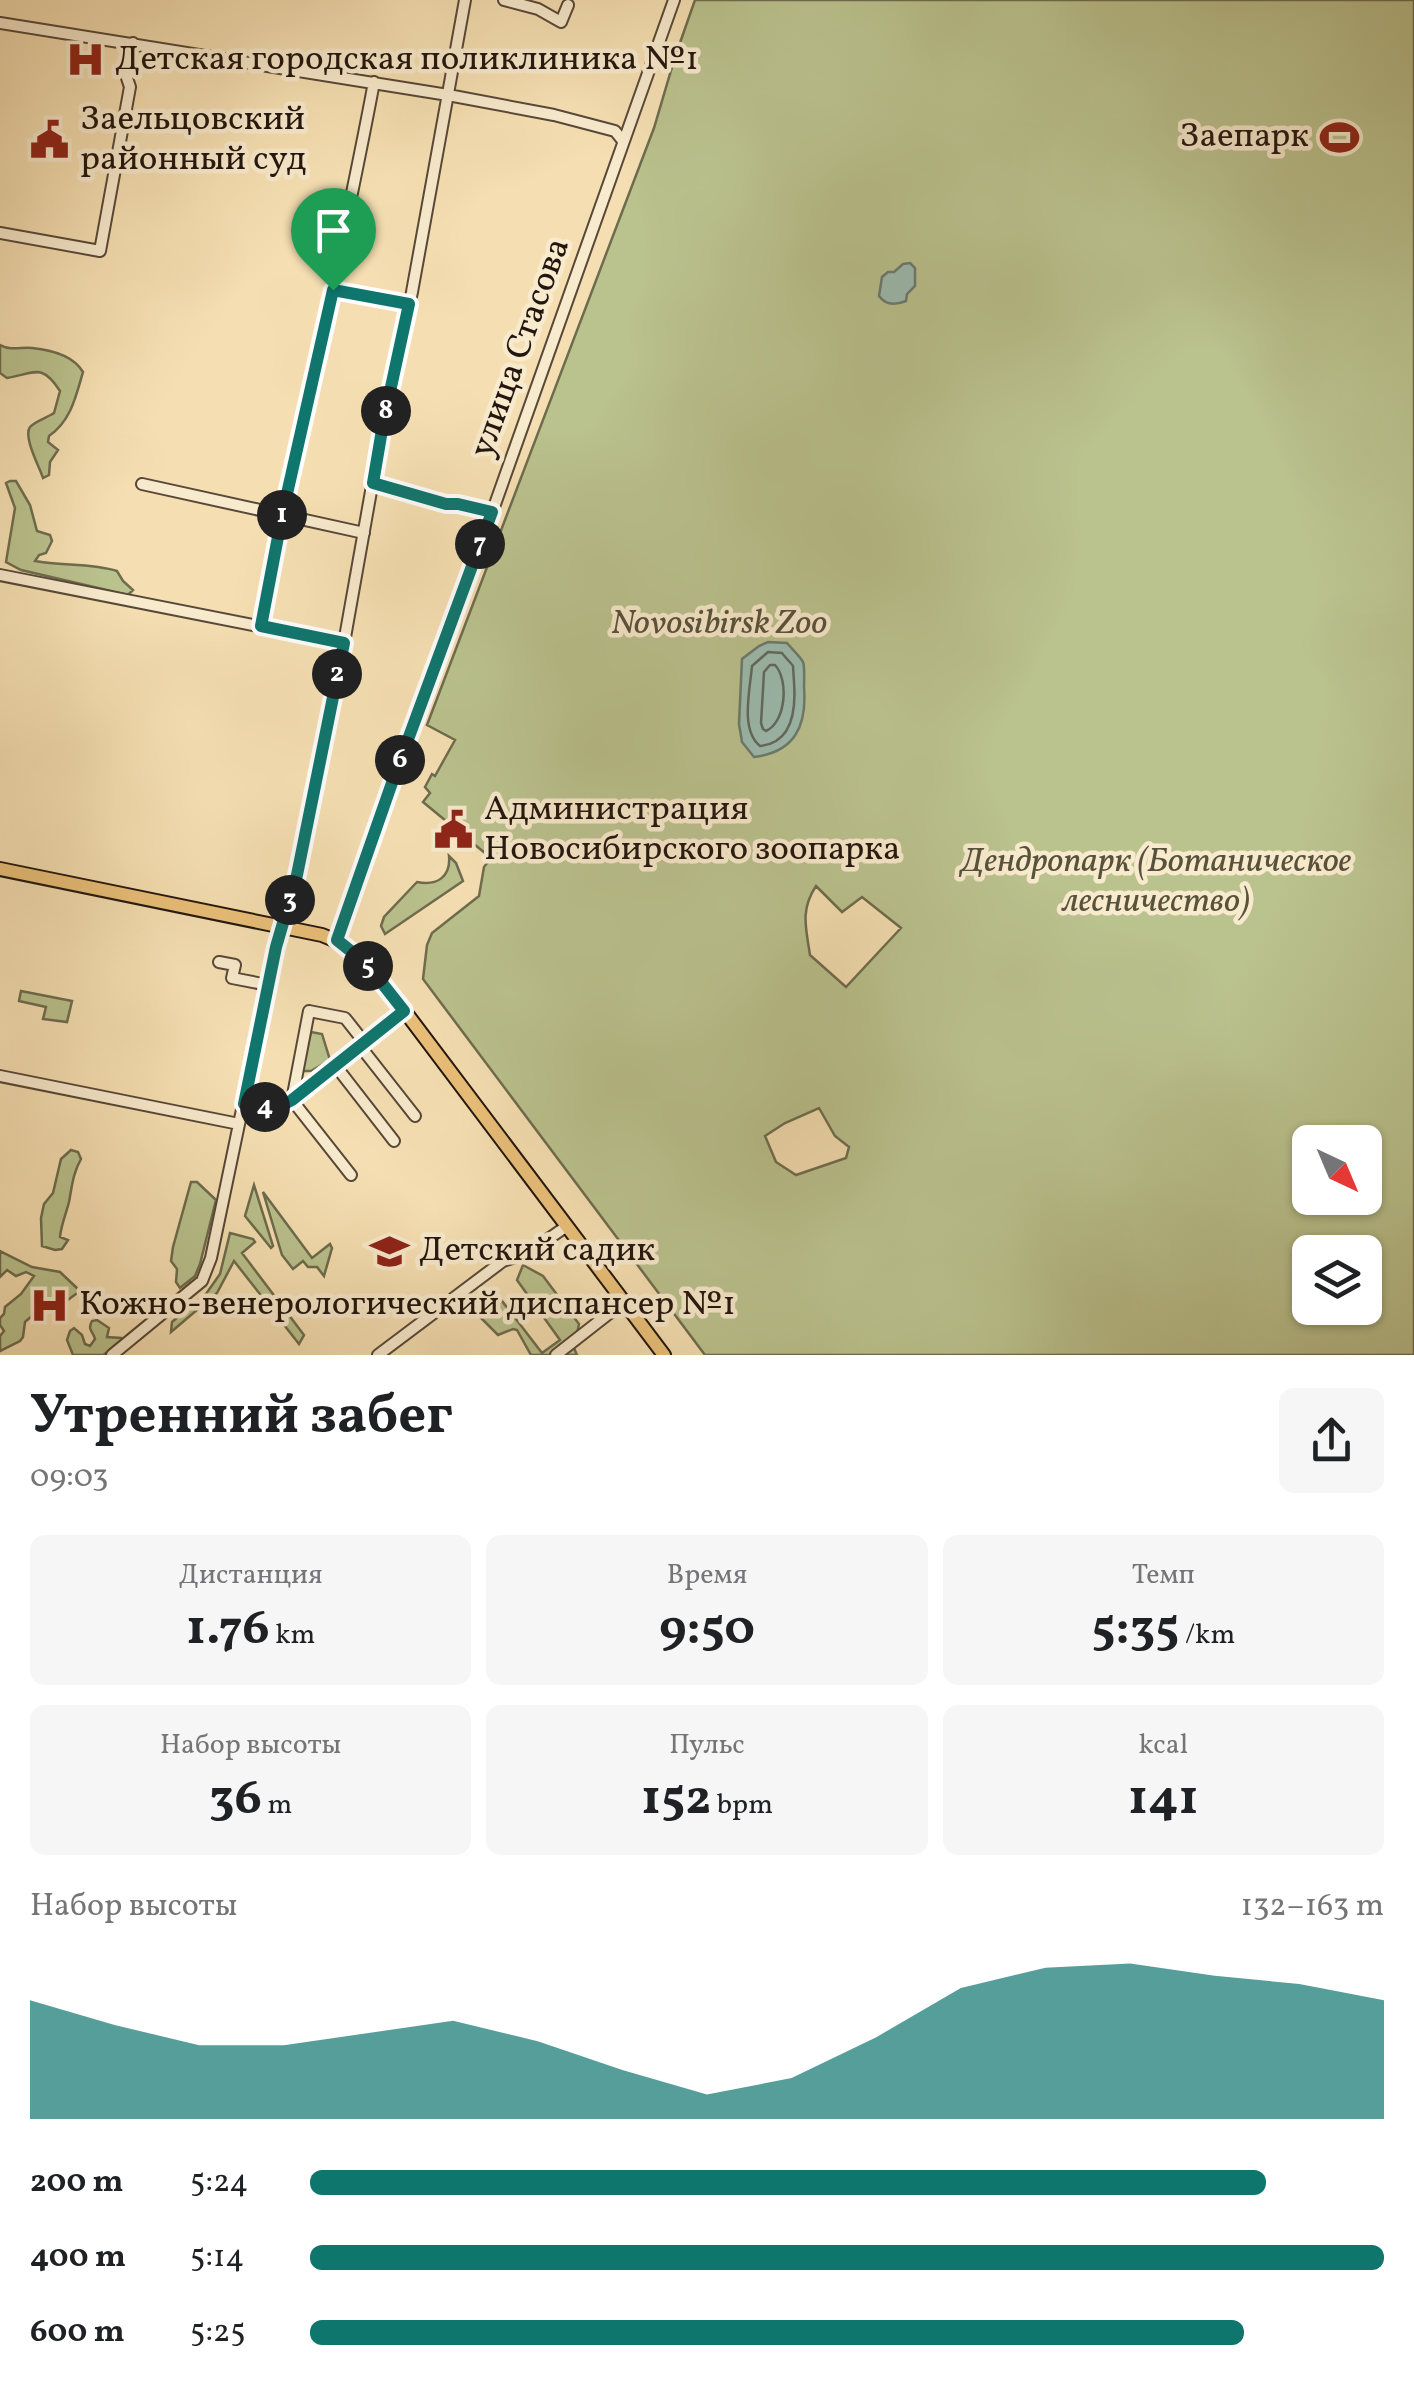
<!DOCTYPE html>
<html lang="ru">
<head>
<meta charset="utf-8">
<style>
	:root { --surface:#fff; --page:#f6f6f6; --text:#202124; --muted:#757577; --accent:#0f766e }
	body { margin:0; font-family:Vollkorn,serif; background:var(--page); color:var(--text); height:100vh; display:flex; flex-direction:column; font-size:38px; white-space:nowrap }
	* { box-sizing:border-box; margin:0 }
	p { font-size:32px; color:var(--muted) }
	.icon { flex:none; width:55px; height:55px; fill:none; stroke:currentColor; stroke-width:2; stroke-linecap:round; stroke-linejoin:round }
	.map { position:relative; height:1355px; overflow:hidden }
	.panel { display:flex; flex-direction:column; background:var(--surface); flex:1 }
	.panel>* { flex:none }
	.needle { width:65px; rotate:136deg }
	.controls { position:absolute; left:1292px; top:1125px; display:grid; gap:20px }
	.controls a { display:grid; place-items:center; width:90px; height:90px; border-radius:15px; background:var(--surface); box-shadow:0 2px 8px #0004; font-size:50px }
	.pin { position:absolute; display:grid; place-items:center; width:85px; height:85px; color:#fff; margin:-102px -42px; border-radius:50% 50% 50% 0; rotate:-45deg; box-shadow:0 0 10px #0007 }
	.pin .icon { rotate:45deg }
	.km { position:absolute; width:50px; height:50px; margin:-25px; border-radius:50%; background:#222; color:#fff; font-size:28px; line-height:50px; text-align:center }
	.round { display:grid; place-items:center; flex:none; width:105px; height:105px; border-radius:15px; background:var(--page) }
	.headline { display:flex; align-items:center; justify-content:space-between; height:170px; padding:0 30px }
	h1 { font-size:55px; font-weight:700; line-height:75px }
	.stats { display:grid; grid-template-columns:repeat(3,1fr); gap:15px; height:170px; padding:10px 30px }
	.stats div { display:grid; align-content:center; border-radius:15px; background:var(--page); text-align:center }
	.stats b { font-size:50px; font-weight:700 }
	.stats small { font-size:28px; font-weight:400 }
	.stats p { font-size:28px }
	.chart { height:280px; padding:20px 30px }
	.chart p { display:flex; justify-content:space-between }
	.chart svg { width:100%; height:180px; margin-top:10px; fill:var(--accent); opacity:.7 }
	ul { padding:0 30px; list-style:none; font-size:32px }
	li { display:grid; grid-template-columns:160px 120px 1fr; align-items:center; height:75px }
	li i { height:25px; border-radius:12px; background:var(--accent) }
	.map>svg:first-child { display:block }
	.green { fill:#bac28e; stroke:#6e6c4e; stroke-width:2.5; fill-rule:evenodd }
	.water { fill:#9cbcb0; stroke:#6b7a6f; stroke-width:2.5 }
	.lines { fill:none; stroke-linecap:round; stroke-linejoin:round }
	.shore { stroke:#5f695f; stroke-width:2.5 }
	.minor-casing { stroke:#574837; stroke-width:14 }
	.major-casing { stroke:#22160e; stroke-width:16 }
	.minor { stroke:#f8eacd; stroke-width:10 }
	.major { stroke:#eac079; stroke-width:12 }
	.route-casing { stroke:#fff; stroke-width:20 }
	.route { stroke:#0f766e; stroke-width:12 }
	.labels { text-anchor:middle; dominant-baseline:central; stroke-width:9; stroke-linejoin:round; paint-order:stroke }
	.poi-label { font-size:35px; fill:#22160e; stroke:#f8eacd; text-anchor:start }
	.street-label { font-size:35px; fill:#22160e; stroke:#f8eacd }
	.park-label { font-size:35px; font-style:italic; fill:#57523b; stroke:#f8eacd }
</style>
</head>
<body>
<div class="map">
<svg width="1414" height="1355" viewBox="0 0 1414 1355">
	<rect width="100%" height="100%" fill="#f5dfb2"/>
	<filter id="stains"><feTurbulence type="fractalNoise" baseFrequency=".002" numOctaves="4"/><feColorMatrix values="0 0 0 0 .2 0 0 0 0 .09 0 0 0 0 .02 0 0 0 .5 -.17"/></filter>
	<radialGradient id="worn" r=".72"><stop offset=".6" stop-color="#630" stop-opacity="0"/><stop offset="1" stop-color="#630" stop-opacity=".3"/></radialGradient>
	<path class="green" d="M695,0h719v1355h-709l-282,-376 4,-34 5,-12 47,-37 5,-29 7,-9 -68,-56 7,-9 -5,-6 7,-13 3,2 20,-36 -28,-15 227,-597 21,-71zM816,886l26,26 20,-15 39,31 -55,59 -36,-32c-4,-27 -10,-45 6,-69zM819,1108l16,28 14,11 -3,11 -50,17 -20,-13 -11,-26 20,-13zM1310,1142h55v56h-55zM1310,1252h55v56h-55z
		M0,345c12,6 20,2 32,3 20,2 41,7 51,24 -7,24 -12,49 -34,64l-1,6 10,8 -8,12 -1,13 -6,3c-4,-12 -20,-41 -13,-51 4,-5 18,-10 24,-14l6,-22c-18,-28 -24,-18 -53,-13l-7,-5z
		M10,481h6l14,24 7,26 13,4 2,6 -6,12 -7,2 -4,6c27,5 57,2 82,10l6,10 10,9 -5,5 -107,-25 -15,-8 9,-54 -9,-25z
		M449,856l7,7 7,18 -78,53 -4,-8 3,-9 33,-35c20,4 34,-5 32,-26z
		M21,991l51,10 -5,21 -24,-3 3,-12 -27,-6z
		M311,1032l11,2 8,26 -19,11h-9z
		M71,1150l7,2 3,7c-8,14 -9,27 -12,43 -3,12 -8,23 -9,35l8,3 -6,9 -7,1 -13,-4 -1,-28 3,-14 9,-11 8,-34z
		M191,1182h6l19,18 -16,64 -5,12 -15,12 -4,-6 1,-13 -6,-8 2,-14z
		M254,1185l19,61 -2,2 -26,-32z
		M263,1192l49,66 18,-14 2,4 -8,28 -7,-9h-9l-5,-6 -10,8 -11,-14z
		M230,1233l23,6 2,3 -13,11 62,82 -5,9 -65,-83 -17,32 -46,39 1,-10 34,-28 14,-20z
		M0,1251l32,16 28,5 20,19 -15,11 -14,3 -5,8 -9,5 -4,-3 -8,7 -2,15 -3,4 -20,10v-15l4,-5 -4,-6v-7l4,-4 1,-7 16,-13 13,-18 -8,-4 -10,4 -9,-6 -7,7z
		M523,1265l20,11 36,48 -5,24 3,7h-46l-14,-25 -4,-1 -15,6 -20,-20 1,-17 13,-10 50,65 18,-13 -43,-60z
		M97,1320l12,8 -2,9 14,1 1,5 -19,12h-30l-6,-15 3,-9 4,-3 8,7 3,9 5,2 5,-7c-2,-8 -8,-9 -3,-18z"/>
	<path class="water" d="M910,263l5,5v18l-8,8 -1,7c-10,4 -20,5 -27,-5l3,-19 6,-5h6l9,-8z
		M768,642l19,1c4,5 13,13 16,19 2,6 1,18 1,25 3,39 -9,65 -50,70l-12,-15 -3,-18 3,-65 17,-13z"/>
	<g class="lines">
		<path class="shore" d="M768,652l14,1c1,2 10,11 11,13 0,1 1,15 1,16 2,27 -1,61 -34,64 -20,-16 -10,-56 -8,-80z
			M775,665c14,15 11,57 -9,66l-3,-2 -2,-6 3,-51 6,-7z"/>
		<defs>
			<path id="minor" d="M504,0l34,9 23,13 7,-17
				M0,23l448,72 106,20 61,16 8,10
				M0,233l100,18 30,-164 -3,-9 6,-35
				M333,290l76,14
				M373,483l73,22 11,-1 35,8
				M142,484l222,49
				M0,575l344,68
				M261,626c35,-182 79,-362 113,-544
				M337,940l56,-160 95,-256 186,-524
				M219,962l16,3 -3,13 36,7
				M360,1046l55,70
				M335,1065l59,76
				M0,1076l239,48
				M244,1104l28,4 11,-2 121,-95
				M351,1175l-59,-75 17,-89 36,7 19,24
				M112,1355l90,-74 9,-23 65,-311 21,-72 47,-232 39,-219 29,-132 53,-292
				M378,1355l125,-94 25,-8 39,-27
				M556,1355l69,-54"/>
			<path id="major" d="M0,869l322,66c28,10 44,28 63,50l279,370"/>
		</defs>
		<use href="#minor" class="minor-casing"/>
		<use href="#major" class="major-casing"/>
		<use href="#minor" class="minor"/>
		<use href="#major" class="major"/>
	</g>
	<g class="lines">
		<defs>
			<path id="route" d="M333,290l76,14 -26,120 -10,59 73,21h12l34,8 -99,268 -56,160 30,24 37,47 -112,89c-16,10 -30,6 -48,4l32,-157 21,-72 47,-232 -83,-17 21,-110z"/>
		</defs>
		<use href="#route" class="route-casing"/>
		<use href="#route" class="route"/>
	</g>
	<defs>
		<symbol id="hospital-bare" viewBox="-9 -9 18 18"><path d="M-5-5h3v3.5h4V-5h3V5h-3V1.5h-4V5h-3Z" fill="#8f2418" stroke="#f8eacd" stroke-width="2.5" paint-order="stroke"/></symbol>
		<symbol id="stadium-bare" viewBox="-9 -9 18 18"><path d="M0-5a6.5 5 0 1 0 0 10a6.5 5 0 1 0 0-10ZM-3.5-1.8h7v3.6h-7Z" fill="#8f2418" stroke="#f8eacd" stroke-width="2.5" paint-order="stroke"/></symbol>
		<symbol id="civic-bare" viewBox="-9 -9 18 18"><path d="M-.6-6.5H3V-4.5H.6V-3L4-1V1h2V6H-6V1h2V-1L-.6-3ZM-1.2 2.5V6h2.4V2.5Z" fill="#8f2418" stroke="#f8eacd" stroke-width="2.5" paint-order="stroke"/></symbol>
		<symbol id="school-bare" viewBox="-9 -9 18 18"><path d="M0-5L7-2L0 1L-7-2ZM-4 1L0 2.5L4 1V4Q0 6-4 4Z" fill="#8f2418" stroke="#f8eacd" stroke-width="2.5" paint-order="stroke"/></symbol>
	</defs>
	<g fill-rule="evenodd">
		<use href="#hospital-bare" x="58" y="32" width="55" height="55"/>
		<use href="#stadium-bare" x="1312" y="110" width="55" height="55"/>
		<use href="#civic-bare" x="22" y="112" width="55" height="55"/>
		<use href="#civic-bare" x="426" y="802" width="55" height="55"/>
		<use href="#school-bare" x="362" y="1224" width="55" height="55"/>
		<use href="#hospital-bare" x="22" y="1278" width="55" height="55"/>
	</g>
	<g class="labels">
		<g class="poi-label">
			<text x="115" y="60">Детская городская поликлиника №1</text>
			<text x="80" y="120">Заельцовский<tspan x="80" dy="40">районный суд</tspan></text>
			<text x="1309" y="137" text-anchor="end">Заепарк</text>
			<text x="484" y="810">Администрация<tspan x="484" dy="40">Новосибирского зоопарка</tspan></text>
			<text x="419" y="1251">Детский садик</text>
			<text x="79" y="1305">Кожно-венерологический диспансер №1</text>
		</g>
		<g class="street-label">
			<text transform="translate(521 348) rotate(-70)">улица Стасова</text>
		</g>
		<g class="park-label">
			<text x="719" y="624">Novosibirsk Zoo</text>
			<text x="1156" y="862">Дендропарк (Ботаническое<tspan x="1156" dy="40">лесничество)</tspan></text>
		</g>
	</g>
	<rect width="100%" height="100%" filter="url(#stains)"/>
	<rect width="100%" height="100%" fill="url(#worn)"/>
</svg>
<div class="controls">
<a><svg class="needle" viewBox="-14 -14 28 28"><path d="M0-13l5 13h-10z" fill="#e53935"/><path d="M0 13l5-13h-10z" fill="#757577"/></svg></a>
<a><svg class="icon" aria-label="layers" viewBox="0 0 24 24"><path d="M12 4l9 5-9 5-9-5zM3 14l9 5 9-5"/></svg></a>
</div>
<div class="pin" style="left:333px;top:290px;background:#1e9e55"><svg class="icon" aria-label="arrive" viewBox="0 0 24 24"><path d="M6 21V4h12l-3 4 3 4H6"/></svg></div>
<b class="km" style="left:282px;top:515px">1</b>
<b class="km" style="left:337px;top:674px">2</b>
<b class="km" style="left:290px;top:900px">3</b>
<b class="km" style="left:265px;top:1107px">4</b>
<b class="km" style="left:368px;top:966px">5</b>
<b class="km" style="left:400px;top:760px">6</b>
<b class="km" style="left:480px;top:544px">7</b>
<b class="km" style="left:386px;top:411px">8</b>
</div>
<section class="panel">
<div class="headline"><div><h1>Утренний забег</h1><p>09:03</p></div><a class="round"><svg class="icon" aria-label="share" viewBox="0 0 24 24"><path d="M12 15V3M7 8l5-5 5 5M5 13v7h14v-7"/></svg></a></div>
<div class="stats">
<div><p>Дистанция</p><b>1.76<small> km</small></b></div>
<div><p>Время</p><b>9:50</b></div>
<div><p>Темп</p><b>5:35<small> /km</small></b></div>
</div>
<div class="stats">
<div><p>Набор высоты</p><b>36<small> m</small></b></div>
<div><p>Пульс</p><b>152<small> bpm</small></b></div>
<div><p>kcal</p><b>141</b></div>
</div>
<div class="chart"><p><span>Набор высоты</span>132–163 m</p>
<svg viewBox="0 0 160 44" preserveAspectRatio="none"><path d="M0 44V15L10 21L20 26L30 26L40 23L50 20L60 25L70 32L80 38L90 34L100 24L110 12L120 7L130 6L140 9L150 11L160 15V44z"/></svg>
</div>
<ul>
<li><b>200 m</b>5:24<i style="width:89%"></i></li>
<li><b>400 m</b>5:14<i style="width:100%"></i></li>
<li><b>600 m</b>5:25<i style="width:87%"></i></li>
</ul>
</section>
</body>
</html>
